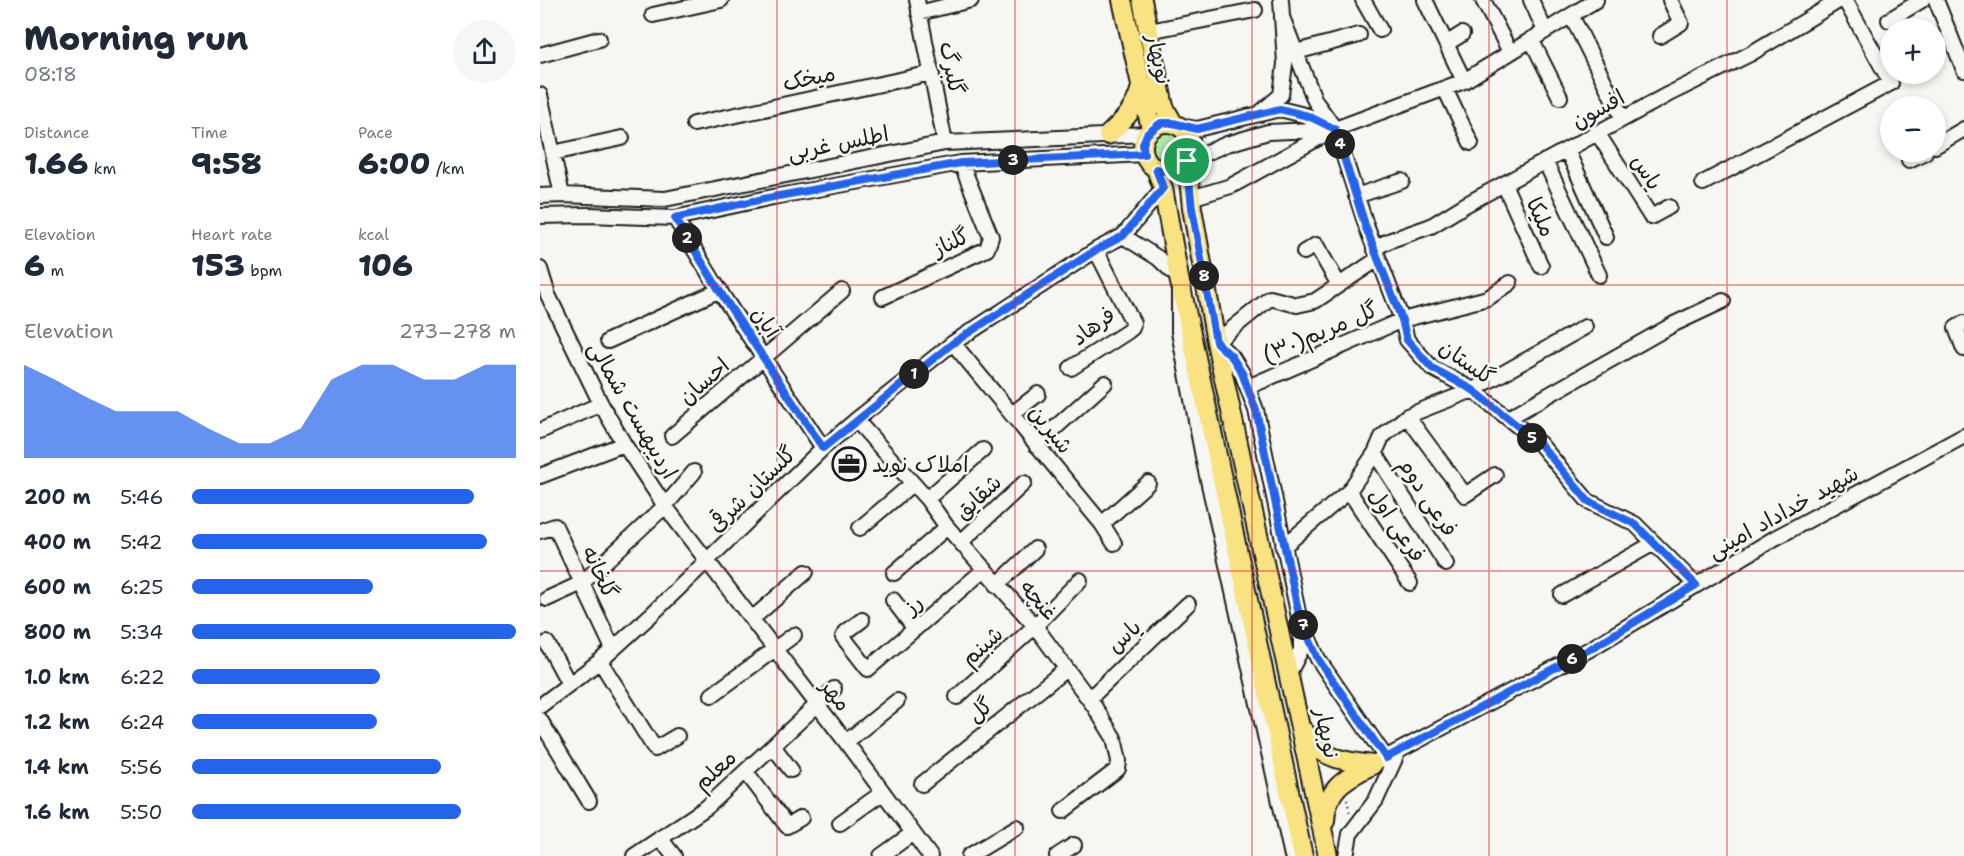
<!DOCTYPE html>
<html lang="en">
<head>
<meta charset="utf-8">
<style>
	:root { --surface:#fff; --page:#f6f6f7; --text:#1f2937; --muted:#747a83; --accent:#2563eb }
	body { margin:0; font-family:"Shantell Sans","Playpen Sans Arabic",sans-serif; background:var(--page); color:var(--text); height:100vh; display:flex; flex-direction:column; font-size:22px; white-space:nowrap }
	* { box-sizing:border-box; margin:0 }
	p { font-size:20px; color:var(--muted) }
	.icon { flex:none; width:33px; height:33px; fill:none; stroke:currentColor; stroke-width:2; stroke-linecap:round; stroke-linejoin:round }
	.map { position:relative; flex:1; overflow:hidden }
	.side { display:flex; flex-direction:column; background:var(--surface); width:540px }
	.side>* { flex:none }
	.controls { position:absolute; left:1340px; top:18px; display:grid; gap:12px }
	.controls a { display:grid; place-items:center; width:66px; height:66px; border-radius:50%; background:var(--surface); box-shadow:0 3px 9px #0003; font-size:30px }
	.pin { position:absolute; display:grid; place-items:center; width:51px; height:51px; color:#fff; margin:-26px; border:3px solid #fff; border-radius:50%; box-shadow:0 2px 6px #0007 }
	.km { position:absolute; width:30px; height:30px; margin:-15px; border-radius:50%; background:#222; color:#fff; font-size:16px; line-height:30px; text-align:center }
	.round { display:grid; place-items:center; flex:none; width:63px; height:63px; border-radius:32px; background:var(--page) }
	.summary { display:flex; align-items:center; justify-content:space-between; height:102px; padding:0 24px }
	h1 { font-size:33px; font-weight:800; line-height:45px }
	.metrics { display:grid; grid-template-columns:repeat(3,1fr); gap:9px; height:102px; padding:6px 24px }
	.metrics div { display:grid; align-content:center }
	.metrics b { font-size:30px; font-weight:800 }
	.metrics small { font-size:16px; font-weight:400 }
	.metrics p { font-size:16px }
	.chart { height:168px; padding:12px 24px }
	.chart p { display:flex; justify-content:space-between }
	.chart svg { width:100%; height:108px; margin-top:6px; fill:var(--accent); opacity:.7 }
	ul { padding:0 24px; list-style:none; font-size:20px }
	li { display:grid; grid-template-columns:96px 72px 1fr; align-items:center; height:45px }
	li i { height:15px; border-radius:8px; background:var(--accent) }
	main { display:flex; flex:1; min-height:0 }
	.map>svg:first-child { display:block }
	.green { fill:#b1e8ab; stroke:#668264; stroke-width:1.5 }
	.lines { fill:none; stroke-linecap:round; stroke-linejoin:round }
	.minor-casing { stroke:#1c1c1c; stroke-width:18 }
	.major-casing { stroke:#1c1c1c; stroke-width:22 }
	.path { stroke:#1c1c1c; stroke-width:2; stroke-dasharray:1.5 4.5; stroke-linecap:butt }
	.minor { stroke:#f6f6f2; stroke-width:14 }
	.major { stroke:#f8e281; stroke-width:18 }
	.route-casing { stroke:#fff; stroke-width:12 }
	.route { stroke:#2563eb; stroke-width:8 }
	.grid { fill:none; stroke:#d62828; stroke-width:1.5; stroke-opacity:0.55 }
	.labels { text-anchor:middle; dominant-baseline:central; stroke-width:5; stroke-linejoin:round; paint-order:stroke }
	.street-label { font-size:22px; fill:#1c1c1c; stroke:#f6f6f2 }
	.poi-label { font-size:22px; fill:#1c1c1c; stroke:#f6f6f2; text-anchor:start }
</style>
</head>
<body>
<main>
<section class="side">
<div class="summary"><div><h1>Morning run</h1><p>08:18</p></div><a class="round"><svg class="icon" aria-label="share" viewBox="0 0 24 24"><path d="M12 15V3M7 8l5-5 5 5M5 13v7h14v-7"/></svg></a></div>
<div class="metrics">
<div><p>Distance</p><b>1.66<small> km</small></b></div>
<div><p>Time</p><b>9:58</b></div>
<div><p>Pace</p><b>6:00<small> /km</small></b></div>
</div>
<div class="metrics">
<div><p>Elevation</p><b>6<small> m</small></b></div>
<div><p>Heart rate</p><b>153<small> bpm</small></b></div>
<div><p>kcal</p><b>106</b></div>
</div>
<div class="chart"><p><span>Elevation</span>273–278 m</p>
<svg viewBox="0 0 160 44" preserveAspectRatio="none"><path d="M0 44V6L10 12L20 19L30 25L40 25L50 25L60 32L70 38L80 38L90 32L100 12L110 6L120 6L130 12L140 12L150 6L160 6V44z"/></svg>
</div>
<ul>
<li><b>200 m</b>5:46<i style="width:87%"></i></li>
<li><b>400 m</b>5:42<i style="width:91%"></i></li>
<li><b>600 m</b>6:25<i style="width:56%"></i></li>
<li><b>800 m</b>5:34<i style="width:100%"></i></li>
<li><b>1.0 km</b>6:22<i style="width:58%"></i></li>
<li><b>1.2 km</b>6:24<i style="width:57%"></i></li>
<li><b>1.4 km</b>5:56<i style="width:77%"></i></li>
<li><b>1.6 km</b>5:50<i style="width:83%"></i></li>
</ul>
</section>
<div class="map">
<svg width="1424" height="856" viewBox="0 0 1424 856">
	<rect width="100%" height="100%" fill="#f6f6f2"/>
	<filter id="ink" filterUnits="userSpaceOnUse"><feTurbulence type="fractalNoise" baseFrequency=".0167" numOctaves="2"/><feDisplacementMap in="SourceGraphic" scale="12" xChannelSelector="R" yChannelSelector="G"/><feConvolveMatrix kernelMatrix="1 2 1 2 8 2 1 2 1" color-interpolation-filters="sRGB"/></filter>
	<g filter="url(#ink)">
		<path class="green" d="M611 147a17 17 0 1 1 34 0a17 17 0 1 1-34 0Z"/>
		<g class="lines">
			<defs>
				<path id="minor" d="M377,0l28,143
					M823,0l17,30
					M885,0l39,81
					M943,0l27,52
					M991,0l14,31
					M1396,0l28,70
					M379,13l52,-13
					M113,15l68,-15
					M1031,15l52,104
					M742,17l33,84 20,28 32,99 35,92 5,20 25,28 41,22 67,54 48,57 47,23 61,61
					M1349,20l33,-20
					M609,31l106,-21
					M1120,36l21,-13 -11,-23
					M991,39l29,58
					M906,44l16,-10
					M756,52l63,-17
					M0,55l59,-16
					M905,89l26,54
					M0,95l22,100
					M721,112l20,-17 4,-31 -4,-64
					M154,124l238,-51
					M640,126l17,3 83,-20 28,7 25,12
					M1058,134l53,83 18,-10
					M1395,146l29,-17
					M1027,150l39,87
					M13,153l69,-15
					M1369,160l16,-8
					M647,161l40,-17 41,-12 67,-3 129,-48 132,-81
					M1005,161l54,114
					M1163,183l188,-100 -46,-83
					M964,184l37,82
					M0,196l22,-1 103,4 280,-56 202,-9
					M816,196l46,-15
					M651,198l40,-12 102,-56
					M0,216l47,-1 88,3 98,-21 188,-34 183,-9
					M135,218l49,80 99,150
					M583,236l35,22 21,20v54l25,130 88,394
					M834,248l17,-8 40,-14 34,-21 202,-110 83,-41 90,-54
					M764,252l12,-7 23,40
					M0,269l8,26 53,109 23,40 41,62 181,236 84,114
					M343,297l104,-48 4,-12 -30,-74
					M1424,323l-8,5 8,21
					M68,341l112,-51
					M413,343l149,181 12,19
					M531,368l56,-36 5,-4 1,-5 -37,-73
					M708,387l154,-67 86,-22 22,-15
					M472,414l26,-20
					M867,416l58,79 30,-20
					M968,418l166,-94 49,-23
					M316,420l71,79 20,28 88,99 59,80 20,32 5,23 -1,8 -55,42
					M0,431l61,-27
					M132,436l170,-145
					M496,445l69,-62
					M835,453l71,111
					M0,476l84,-32
					M809,491l61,92
					M387,499l56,-49
					M562,524l46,-41
					M320,528l52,-44
					M0,531l15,-5 58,123
					M421,542l63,-59
					M743,547l66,-56 26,-38 7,-16 25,-21 66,-26 112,-63
					M354,573l53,-46
					M457,585l38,-36
					M1022,595l92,-52
					M7,599l35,-16 83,-77 29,-34
					M353,600l22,29
					M212,619l54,-47
					M322,620l-16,12 -3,5 25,32 117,-100
					M764,628l14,31 68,99
					M7,643l22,41
					M60,661l55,88 22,-13
					M749,673l12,-23v-23l-45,-217 -14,-37 -10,-16 -16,-15 54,-44 27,7 18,-4 63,-42
					M172,695l82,-60
					M417,697l78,-71 45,-46
					M549,699l99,-95
					M0,706l60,-45 52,-47 171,-166 33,-28 97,-77 143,-93 27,-14 40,-48
					M0,720l49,81
					M306,742l51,-41
					M233,746l18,24
					M832,765l218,-116 185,-111 189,-102
					M206,772l41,54 14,-8
					M382,784l144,-115
					M300,823l42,-30
					M120,838l14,18
					M94,856l73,-49 127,-118
					M341,856l32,-23
					M429,856l48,-29
					M517,856l17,-11
					M806,856l4,-22 26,-34 22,-48"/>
				<path id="major" d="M582,0l29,129
					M602,0l22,107 9,16
					M603 147a24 24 0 1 1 48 0a24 24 0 1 1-48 0Z
					M568,135c17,-16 27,-25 33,-48
					M647,161l5,47 24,134 112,514
					M616,169l7,19 16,90 124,578
					M764,731c5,6 10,15 16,19 15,11 34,12 52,15 -27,14 -46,23 -47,56"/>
			</defs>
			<use href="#minor" class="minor-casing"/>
			<use href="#major" class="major-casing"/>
			<path class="path" d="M807,799l3,15"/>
			<use href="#minor" class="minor"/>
			<use href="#major" class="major"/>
		</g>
	</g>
	<g class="lines" filter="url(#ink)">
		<defs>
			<path id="route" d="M740,109l28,7 27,13 31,99 36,92 5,20 25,28 41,22 67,54 48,57 47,23 61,61 -106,64 -204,109 -68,-99 -19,-44 -43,-205 -14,-37 -10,-16 -16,-15 -24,-134 -5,-47c-9,10 -18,12 -31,8l7,19 -40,48 -27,14 -143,93 -130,105 -99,-150 -49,-80 98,-21 188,-34 183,-9 -1,-10 4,-10 14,-11h12l24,6z"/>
		</defs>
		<use href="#route" class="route-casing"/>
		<use href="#route" class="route"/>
	</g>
	<path class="grid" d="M237,0v856M475,0v856M712,0v856M949,0v856M1187,0v856M0,285h1424M0,571h1424"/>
	<defs>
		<symbol id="office-ring" viewBox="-11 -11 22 22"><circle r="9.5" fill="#f6f6f2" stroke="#1c1c1c" stroke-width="1.5"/><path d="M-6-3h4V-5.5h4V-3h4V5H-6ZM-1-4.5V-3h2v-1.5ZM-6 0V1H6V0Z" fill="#1c1c1c"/></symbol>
	</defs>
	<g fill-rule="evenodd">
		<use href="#office-ring" x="290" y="445" width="38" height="38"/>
	</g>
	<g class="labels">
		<g class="street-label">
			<text transform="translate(619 59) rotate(78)">نوبهار</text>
			<text transform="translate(412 68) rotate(79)">گلبرگ</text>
			<text transform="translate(269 78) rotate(-12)">میخک</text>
			<text transform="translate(1058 109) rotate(-29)">افسون</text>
			<text transform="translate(298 143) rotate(-11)">اطلس غربی</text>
			<text transform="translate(1107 172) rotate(57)">یاس</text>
			<text transform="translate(1001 217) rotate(66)">ملیکا</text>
			<text transform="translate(411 242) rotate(-25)">گلناز</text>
			<text transform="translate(226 322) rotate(56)">آبان</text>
			<text transform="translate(553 326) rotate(-37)">فرهاد</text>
			<text transform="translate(780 332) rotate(-23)">گل مریم(۳۰)</text>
			<text transform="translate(927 362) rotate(35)">گلستان</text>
			<text transform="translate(164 381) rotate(-41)">احسان</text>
			<text transform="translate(93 410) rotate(60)">اردیبهست شمالی</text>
			<text transform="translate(511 429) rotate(51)">شیرین</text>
			<text transform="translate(212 489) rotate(-44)">گلستان شرقی</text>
			<text transform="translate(438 497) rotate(-43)">شقایق</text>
			<text transform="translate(888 497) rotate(57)">فرعی دوم</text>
			<text transform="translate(1243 512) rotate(-29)">شهید خداداد امینی</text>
			<text transform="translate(857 525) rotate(56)">فرعی اول</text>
			<text transform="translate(60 572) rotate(65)">گلخانه</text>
			<text transform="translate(499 600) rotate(49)">غنچه</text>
			<text transform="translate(373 604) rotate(-40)">رز</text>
			<text transform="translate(584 636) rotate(-43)">یاس</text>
			<text transform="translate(442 646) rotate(-42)">شبنم</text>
			<text transform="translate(296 695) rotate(52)">مهر</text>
			<text transform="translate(440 710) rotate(-39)">گل</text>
			<text transform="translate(787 733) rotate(78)">نوبهار</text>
			<text transform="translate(175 770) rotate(-42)">معلم</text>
		</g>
		<g class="poi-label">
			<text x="332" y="464">املاک نوید</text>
		</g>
	</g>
</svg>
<div class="controls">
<a>+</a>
<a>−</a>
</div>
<div class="pin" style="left:647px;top:161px;background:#1e9e55"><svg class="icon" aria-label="arrive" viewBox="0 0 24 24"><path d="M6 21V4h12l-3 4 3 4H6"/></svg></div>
<b class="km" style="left:374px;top:374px">1</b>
<b class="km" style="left:147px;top:238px">2</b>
<b class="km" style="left:473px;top:160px">3</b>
<b class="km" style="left:800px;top:144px">4</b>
<b class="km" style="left:992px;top:438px">5</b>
<b class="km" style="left:1032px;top:659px">6</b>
<b class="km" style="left:763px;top:625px">7</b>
<b class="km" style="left:664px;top:276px">8</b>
</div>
</main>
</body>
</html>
